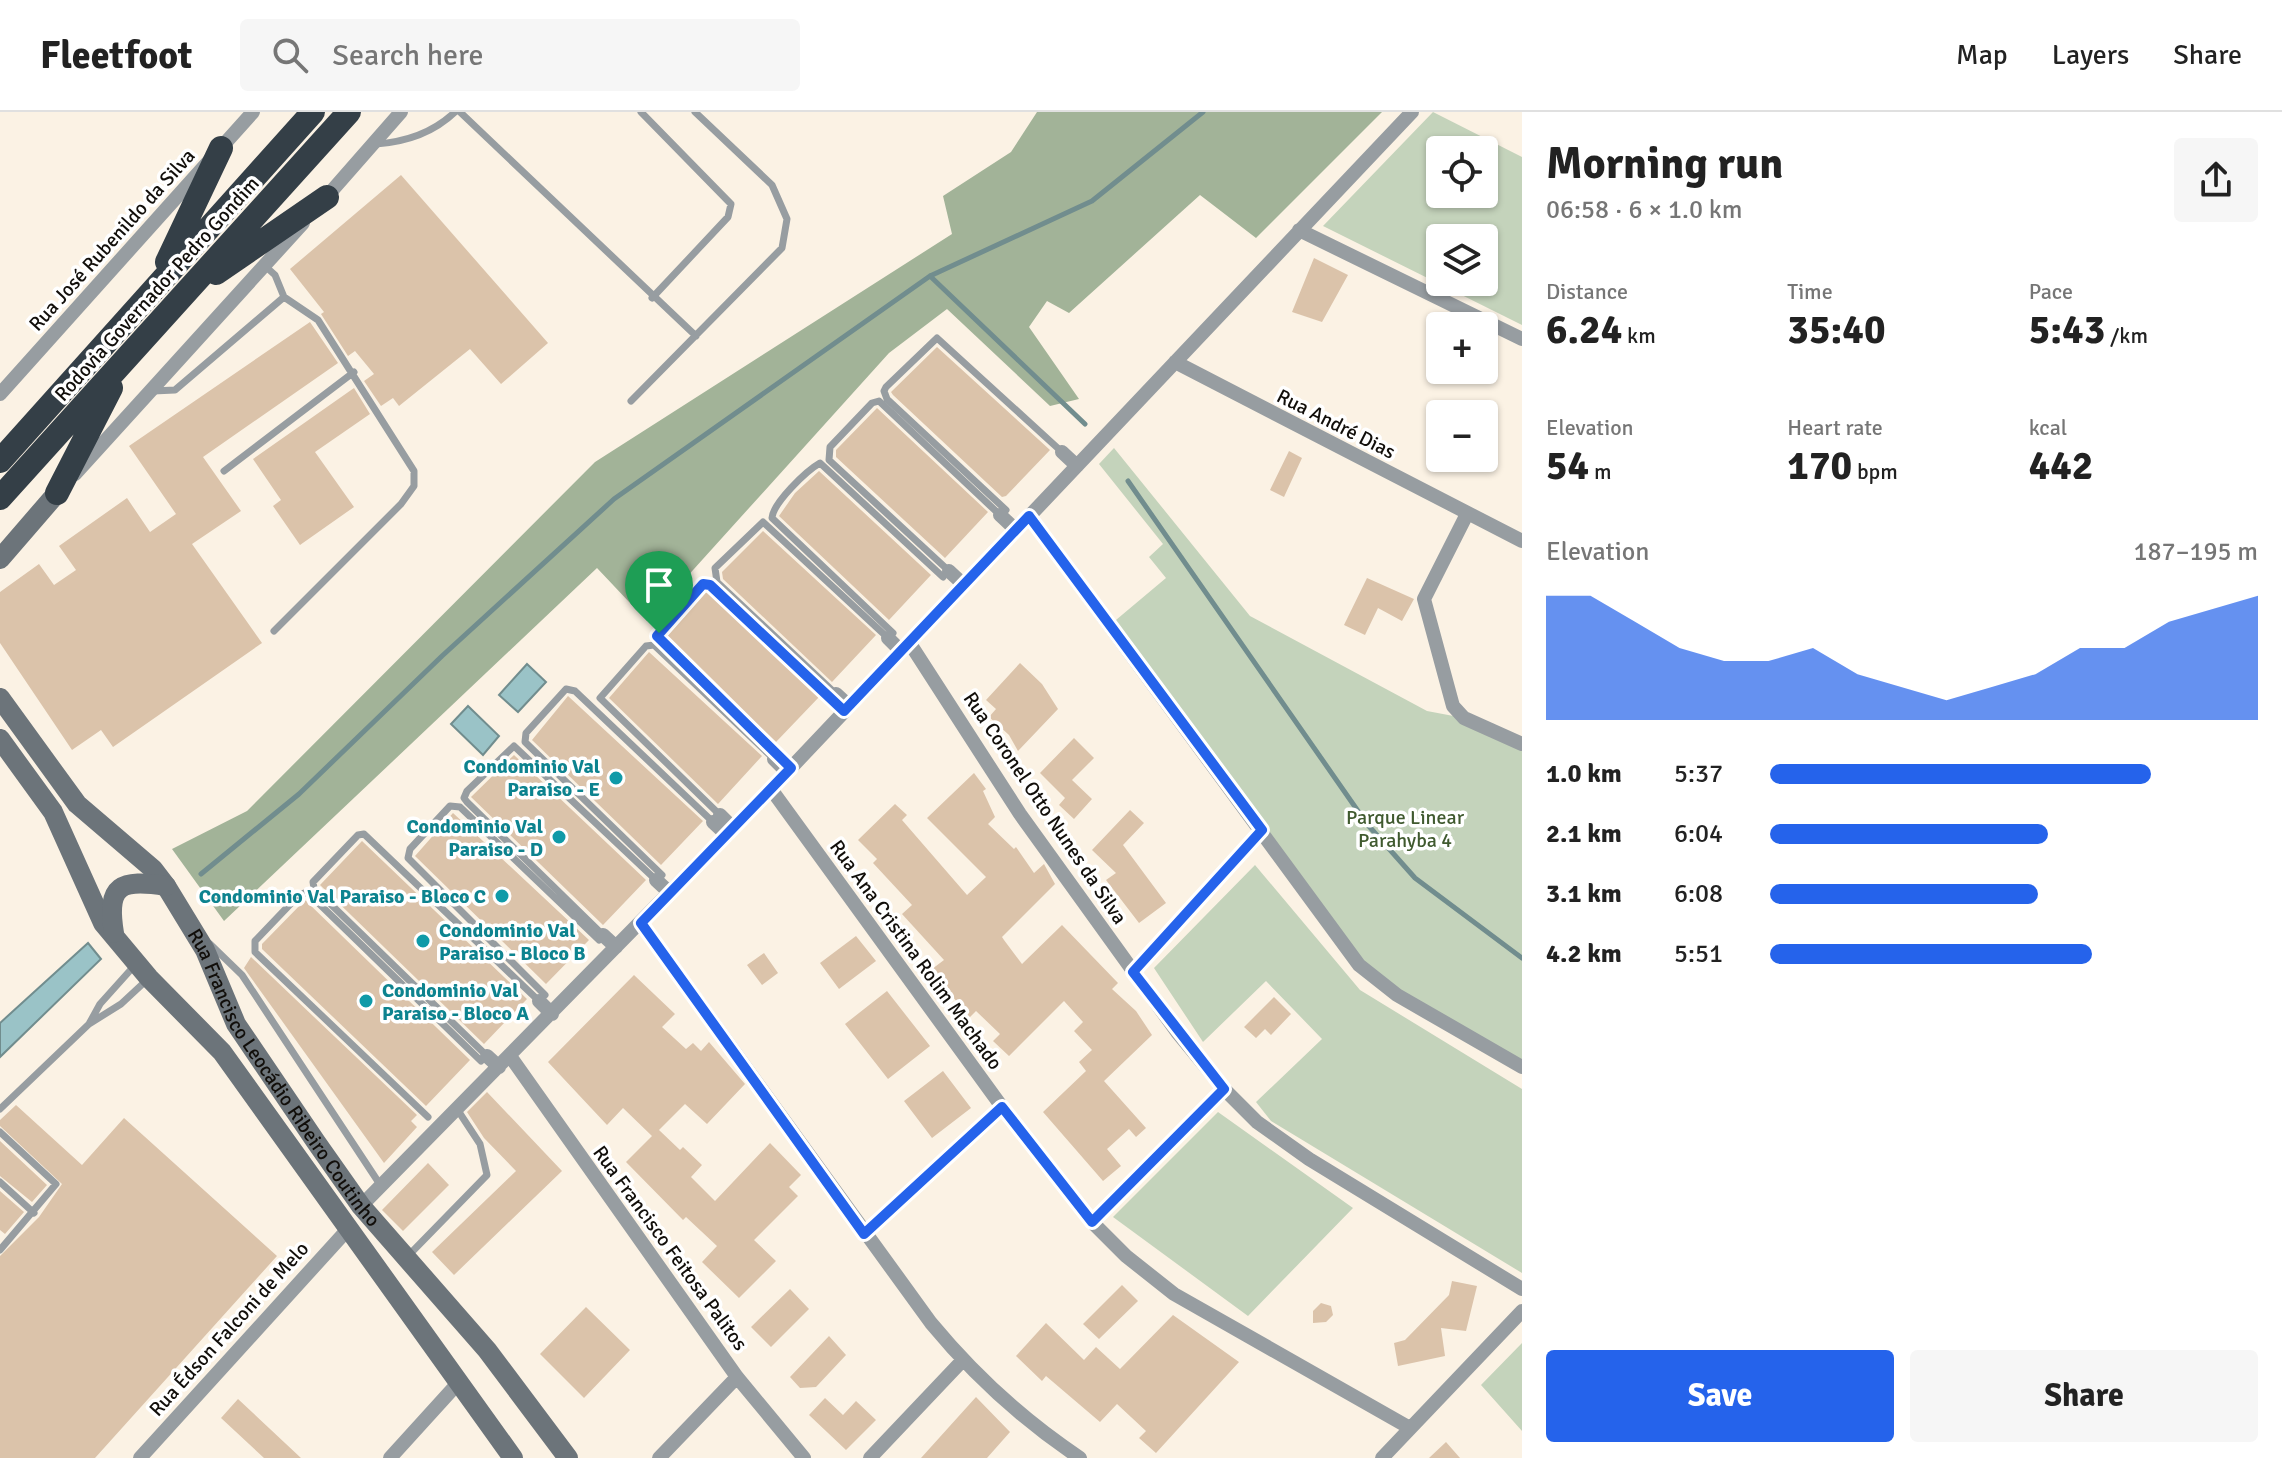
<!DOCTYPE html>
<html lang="en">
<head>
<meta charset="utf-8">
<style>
	:root { --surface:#fff; --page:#f6f6f6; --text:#222; --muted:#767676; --line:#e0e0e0; --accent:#2563eb }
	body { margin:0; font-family:Signika,sans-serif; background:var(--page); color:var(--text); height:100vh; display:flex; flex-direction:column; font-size:30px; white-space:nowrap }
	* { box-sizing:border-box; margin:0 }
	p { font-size:26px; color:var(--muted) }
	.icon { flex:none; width:44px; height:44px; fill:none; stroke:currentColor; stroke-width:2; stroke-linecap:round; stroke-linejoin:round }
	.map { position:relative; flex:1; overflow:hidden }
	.side { display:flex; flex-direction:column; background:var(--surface); width:760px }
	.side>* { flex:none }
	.controls { position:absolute; left:1426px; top:24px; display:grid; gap:16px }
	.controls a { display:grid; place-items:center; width:72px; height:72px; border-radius:8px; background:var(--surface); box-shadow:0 2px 6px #0004; font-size:40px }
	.pin { position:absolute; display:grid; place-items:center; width:68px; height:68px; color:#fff; margin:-82px -34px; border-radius:50% 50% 50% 0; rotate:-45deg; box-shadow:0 0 8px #0007 }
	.pin .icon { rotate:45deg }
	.round { display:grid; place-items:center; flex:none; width:84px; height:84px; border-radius:8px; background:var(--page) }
	.headline { display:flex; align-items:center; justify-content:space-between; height:136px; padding:0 24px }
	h1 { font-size:44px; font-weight:700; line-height:60px }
	.metrics { display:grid; grid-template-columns:repeat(3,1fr); gap:12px; height:136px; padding:8px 24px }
	.metrics div { display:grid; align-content:center }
	.metrics b { font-size:40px; font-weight:700 }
	.metrics small { font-size:22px; font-weight:400 }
	.metrics p { font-size:22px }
	.chart { height:224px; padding:16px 24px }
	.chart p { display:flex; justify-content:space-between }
	.chart svg { width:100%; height:144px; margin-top:8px; fill:var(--accent); opacity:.7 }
	.cta { display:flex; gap:16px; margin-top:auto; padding:16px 24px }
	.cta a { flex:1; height:92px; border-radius:8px; background:var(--accent); color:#fff; font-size:32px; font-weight:700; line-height:92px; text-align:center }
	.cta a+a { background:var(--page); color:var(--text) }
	ul { padding:0 24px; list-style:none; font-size:26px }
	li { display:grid; grid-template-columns:128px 96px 1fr; align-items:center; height:60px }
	li i { height:20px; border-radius:10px; background:var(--accent) }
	header { display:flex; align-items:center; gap:48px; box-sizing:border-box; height:112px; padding:0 40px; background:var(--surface); border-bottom:2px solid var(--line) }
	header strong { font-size:38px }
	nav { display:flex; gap:44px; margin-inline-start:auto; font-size:28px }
	.search { width:560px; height:72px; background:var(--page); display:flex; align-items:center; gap:20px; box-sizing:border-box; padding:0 28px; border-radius:8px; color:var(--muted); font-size:30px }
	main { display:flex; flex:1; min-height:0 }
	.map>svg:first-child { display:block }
	.green { fill:#c4d3bb; fill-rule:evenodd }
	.forest { fill:#a2b398 }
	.water { fill:#9ac3c7; stroke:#718d8e; stroke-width:2 }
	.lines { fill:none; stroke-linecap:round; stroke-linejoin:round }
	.stream { stroke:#718d8e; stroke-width:5 }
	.building { fill:#dbc3aa }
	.lane { stroke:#979da1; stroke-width:7 }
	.street { stroke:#979da1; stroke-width:14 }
	.secondary { stroke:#6c747a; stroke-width:20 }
	.highway { stroke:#343f47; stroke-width:24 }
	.route-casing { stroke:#fff; stroke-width:16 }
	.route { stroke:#2563eb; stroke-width:10 }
	.culture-dot { fill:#0f9aa8; stroke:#fff; stroke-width:3 }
	.labels { text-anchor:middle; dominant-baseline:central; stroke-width:7; stroke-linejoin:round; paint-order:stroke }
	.street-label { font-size:20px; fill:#110e0a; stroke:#fff }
	.culture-label { font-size:20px; font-weight:bold; fill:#0d838f; stroke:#fff; text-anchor:end }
	.park-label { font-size:20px; fill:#405a2f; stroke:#fff }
</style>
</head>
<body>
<header>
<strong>Fleetfoot</strong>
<div class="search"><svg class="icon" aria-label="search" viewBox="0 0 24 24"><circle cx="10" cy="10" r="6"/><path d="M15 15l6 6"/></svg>Search here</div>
<nav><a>Map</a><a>Layers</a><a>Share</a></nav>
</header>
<main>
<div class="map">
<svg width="1522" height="1346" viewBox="0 0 1522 1346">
	<rect width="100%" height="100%" fill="#fbf2e4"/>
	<path class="green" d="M1433,0l89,45v168l-199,-99zM1440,38h44v44h-44zM1440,126h44v44h-44z
		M1114,336l136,168 177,95 37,7 58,29v322l-163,-104 -249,-340 56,-47 -17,-21 14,-13 -64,-80z
		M1255,753l105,125 162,99v184l-251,-152 -15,-19 66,-63 -56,-58 -63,61 -49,-74z
		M1218,1000l135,96 -105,108 -135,-99z
		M1522,1231v88l-41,-46z"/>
	<path class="forest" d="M1037,0h345l-126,126 -56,-43 -131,118 -22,-12 -18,26 50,72 -29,7 -103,-97 -58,44 -242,268 -50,-53 -373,353 -52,-72 75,-38 348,-349 357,-228 -9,-38 68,-44z"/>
	<path class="water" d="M527,552l19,18 -28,30 -19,-17z
		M468,594l31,30 -16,19 -32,-31z
		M88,831l13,16 -101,98v-34z"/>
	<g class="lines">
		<path class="stream" d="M930,164l155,148
			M1128,369l239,343 48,54 107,80
			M201,762l98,-80 143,-138 172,-157 316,-223 162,-75 111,-89"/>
	</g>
	<path class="building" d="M401,63l147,168 -47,41 -31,-35 -71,57 -6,-8 -12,8 -17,-25 10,-7 -19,-23 -7,5 -27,-42 3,-2 -34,-43z
		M1314,146l34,17 -26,47 -30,-10z
		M310,210l28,41 -135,94 38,54 -49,33 70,99 -149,104 -12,-17 -29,20 -72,-107v-51l39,-28 15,21 22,-15 -17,-24 68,-48 23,34 26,-18 -47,-68z
		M937,235l113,103 -44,46 -4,1 -109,-102 -2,-3z
		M354,276l16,26 -55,38 39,55 -54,38 -27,-39 8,-6 -28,-41z
		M877,296l111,104 -43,46 -109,-101v-7z
		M1289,339l13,7 -18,39 -14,-7z
		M819,359l112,104 -42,45 -110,-104 16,-23z
		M763,419l113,104 -44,47 -109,-103 -1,-7z
		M1367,466l47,21 -12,22 -24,-13 -13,27 -21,-10z
		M706,479l114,105 -44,46 -111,-104z
		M649,540l113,104 -44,48 -109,-106z
		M1020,551l22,21 16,25 -40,42 -9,-16 -20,-18 7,-8 -10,-9z
		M568,584l135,125 -42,44 -129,-125z
		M1074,626l20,20 -22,22 20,19 -18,20 -15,-14 6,-7 -25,-25z
		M514,643l132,125 -43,45 -132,-128z
		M974,661l12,16 -3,2 12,26 -7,7 26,25 2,-2 18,26 10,-9 11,20 -53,53 2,3 18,24 40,-39 56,58 -6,6 24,22 16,24 -48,46 42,47 -10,9 -7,-8 -22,20 14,17 -18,15 -60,-69 43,-41 -7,-9 13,-12 -18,-19 9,-9 -19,-21 -55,55 -16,-15 7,-7 -24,-23 -7,7 -37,-49 12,-9 -42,-46 10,-9 -39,-42 4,-4 -19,-19 37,-36 12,11 -5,5 65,75 19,-18 -59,-59z
		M1130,698l14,13 -21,22 43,58 -27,20 -33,-43 10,-7 -24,-23z
		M453,701l136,127 -43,44 -131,-128z
		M362,729l165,158 -43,45 -164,-159z
		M305,788l165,160 -44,46 -164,-157v-5z
		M856,824l20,25 -37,28 -19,-26z
		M764,841l14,20 -16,12 -15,-20z
		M251,845l166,158 -6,6 6,6 -33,36 -140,-195z
		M634,863l41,39 -13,13 24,22 7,-6 8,8 8,-9 36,42 -38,40 -22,-20 -26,26 21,20 3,-3 19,18 -11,12 24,24 55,-58 31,32 -12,12 9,9 -44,44 22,21 -37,37 -37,-36 15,-16 -31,-29 -3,3 -57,-58 26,-26 -29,-28 -16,17 -59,-63z
		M887,879l43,55 -42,33 -43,-55z
		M1274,885l17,17 -20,21 -6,-6 -9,9 -12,-11z
		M943,959l28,37 -39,30 -28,-37z
		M487,980l75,79 -108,104 -22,-23 84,-81 -32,-33 -17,-26z
		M16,993l66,60 42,-47 153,138 -182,202h-95v-202l39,-39 23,-33 -62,-58v-6z
		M0,1029l47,44 -15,17 -32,-26z
		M428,1051l21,22 -46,46 -21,-21z
		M0,1079l24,21 -19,22 -5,-4z
		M1452,1169l25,5 -11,45 -25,-3 4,28 -47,10 -4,-23 11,-3 44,-45z
		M1122,1173l16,16 -39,38 -16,-15z
		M790,1177l19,20 -38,38 -20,-20z
		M1321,1191l10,3 2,9 -7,7 -13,1v-12z
		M586,1195l44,43 -46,48 -44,-44z
		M1173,1203l66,47 -83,91 -17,-15 7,-7 -29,-27 -17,18 -54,-46 -4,5 -26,-25 30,-33 38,37 12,-13 24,22z
		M829,1224l17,19 -30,32 -16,1 -10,-11z
		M976,1285l34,35 -23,26h-66z
		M825,1286l18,17 13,-14 20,19 -30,30 -37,-35z
		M238,1287l63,59h-37l-43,-40z
		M1446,1330l14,16h-31z"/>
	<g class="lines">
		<path class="lane" d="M460,0l236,224
			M641,0l90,92 -3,13 -76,81
			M376,32c30,-2 57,-11 79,-32
			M153,279l22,-1 109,-93 -9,-22 -10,-9
			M631,289l151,-153 5,-29 -15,-34 -77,-73
			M224,359l130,-99
			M1006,398l-119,-111 -3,-8 2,-4 51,-49 125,114
			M949,459l-120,-111 1,-13 42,-44 7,-2 121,114
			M274,519l127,-127 13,-18v-15l-96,-151 -34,-23
			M893,521l-121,-115c1,-15 34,-47 48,-55l123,114
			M836,582l-119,-112 -2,-14 48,-46 125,116
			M778,643l-120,-115 1,-7 44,-49 7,1 122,114
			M720,703l-120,-117 46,-52 8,-1 120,114
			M662,763l-137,-133 1,-9 40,-44 9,2 138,131
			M603,823l-136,-133 -3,-4 3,-7 47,-45 142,134
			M210,832l32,31 139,211
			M135,853l-35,39 -11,20 32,-20 28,-26
			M545,883l-137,-137 2,-9 40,-43 10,1 139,133
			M487,944l-173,-168 -1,-6 45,-47 6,-1 175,167
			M0,997l89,-85
			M428,1005l-173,-165v-11l44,-46 8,-3 174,169
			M0,1020l56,52 -56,66
			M0,1070l34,31
			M407,1145l80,-82 -7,-31 -23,-35"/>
		<path class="street" d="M322,90l79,-90
			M1299,118l223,109
			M1175,250l347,179
			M0,282l253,-282
			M1062,340l15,14
			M75,362l228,-251
			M1467,402l-43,85 29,107 11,12 58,26
			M1000,403l16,15
			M1029,404l330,449 38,30 125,72
			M949,459l15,14
			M888,526l13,13
			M909,530l111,172 157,218 47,57 33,33 52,37 213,130
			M836,582l13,12
			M774,647l13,13
			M771,677l231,318 90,115 34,34 48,38 236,134
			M720,703l13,13
			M713,710l14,13
			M656,768l14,13
			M641,811l290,400c43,52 92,97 149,135
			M603,823l13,12
			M1133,860l129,-142
			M539,889l13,13
			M487,944l12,11
			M510,944l227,321 67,81
			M361,1094l410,-417 641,-677
			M1092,1110l132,-133
			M864,1122l138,-127
			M140,1346l209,-230
			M390,1346l69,-76
			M659,1346l78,-81
			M870,1346l92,-97
			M1382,1346l140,-147"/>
		<g class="secondary">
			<path d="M0,447l57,-66"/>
			<path id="s1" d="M0,586l77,106 76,65 13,17 39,64 31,74 80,118 45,64 126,144 81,108"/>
			<path d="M0,627l53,73 50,111 46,55 73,74 291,406"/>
			<path d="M114,821c-8,-49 7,-54 52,-47"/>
		</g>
		<path class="highway" d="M167,150l54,-114
			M216,161l111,-76
			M0,349l313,-349
			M57,381l54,-105
			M0,386l349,-386"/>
	</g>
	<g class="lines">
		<defs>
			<path id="route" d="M1029,404l233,314 -129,142 91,117 -132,133 -90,-115 -138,127 -223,-311 150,-155 -134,-132 46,-52 7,1 134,126z"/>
		</defs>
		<use href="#route" class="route-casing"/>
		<use href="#route" class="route"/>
	</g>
	<g class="culture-dot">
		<circle cx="616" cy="666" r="8"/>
		<circle cx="559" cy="725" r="8"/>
		<circle cx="502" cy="784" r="8"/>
		<circle cx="423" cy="829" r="8"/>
		<circle cx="366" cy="889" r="8"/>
	</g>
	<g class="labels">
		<g class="street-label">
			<text transform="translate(112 128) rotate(-48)">Rua José Rubenildo da Silva</text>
			<text transform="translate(157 177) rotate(-48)">Rodovia Governador Pedro Gondim</text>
			<text transform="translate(1336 312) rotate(27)">Rua André Dias</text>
			<text transform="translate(1045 696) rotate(56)">Rua Coronel Otto Nunes da Silva</text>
			<text transform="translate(916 843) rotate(54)">Rua Ana Cristina Rolim Machado</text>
			<text stroke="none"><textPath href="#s1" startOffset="478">Rua Francisco Leocádio Ribeiro Coutinho</textPath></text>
			<text transform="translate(670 1136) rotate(54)">Rua Francisco Feitosa Palitos</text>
			<text transform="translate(229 1217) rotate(-48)">Rua Édson Falconi de Melo</text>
		</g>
		<g class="culture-label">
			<text x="600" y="654">Condominio Val<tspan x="600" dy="23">Paraiso - E</tspan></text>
			<text x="543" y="714">Condominio Val<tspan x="543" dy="23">Paraiso - D</tspan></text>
			<text x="486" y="784">Condominio Val Paraiso - Bloco C</text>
			<text x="439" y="818" text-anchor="start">Condominio Val<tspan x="439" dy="23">Paraiso - Bloco B</tspan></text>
			<text x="382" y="878" text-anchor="start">Condominio Val<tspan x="382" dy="23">Paraiso - Bloco A</tspan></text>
		</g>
		<g class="park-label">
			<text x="1405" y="705">Parque Linear<tspan x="1405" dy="23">Parahyba 4</tspan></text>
		</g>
	</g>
</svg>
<div class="controls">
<a><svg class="icon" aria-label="locate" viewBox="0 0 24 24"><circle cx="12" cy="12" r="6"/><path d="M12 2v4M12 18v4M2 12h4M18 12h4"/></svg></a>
<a><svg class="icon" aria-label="layers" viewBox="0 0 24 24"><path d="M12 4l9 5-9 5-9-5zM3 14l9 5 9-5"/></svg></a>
<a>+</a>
<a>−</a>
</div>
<div class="pin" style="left:659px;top:521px;background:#1e9e55"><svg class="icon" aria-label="arrive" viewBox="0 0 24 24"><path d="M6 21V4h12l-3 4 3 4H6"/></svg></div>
</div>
<section class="side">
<div class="headline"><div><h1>Morning run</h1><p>06:58 · 6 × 1.0 km</p></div><a class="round"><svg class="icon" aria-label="share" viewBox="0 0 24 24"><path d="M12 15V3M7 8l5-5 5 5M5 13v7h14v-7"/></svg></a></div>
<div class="metrics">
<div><p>Distance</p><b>6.24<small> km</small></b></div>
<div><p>Time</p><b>35:40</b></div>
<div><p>Pace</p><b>5:43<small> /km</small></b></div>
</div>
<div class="metrics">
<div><p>Elevation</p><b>54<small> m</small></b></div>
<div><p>Heart rate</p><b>170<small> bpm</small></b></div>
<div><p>kcal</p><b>442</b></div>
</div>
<div class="chart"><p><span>Elevation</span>187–195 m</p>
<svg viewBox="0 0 160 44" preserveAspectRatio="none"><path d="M0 44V6L10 6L20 14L30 22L40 26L50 26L60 22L70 30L80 34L90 38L100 34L110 30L120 22L130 22L140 14L150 10L160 6V44z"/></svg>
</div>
<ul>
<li><b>1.0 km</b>5:37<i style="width:78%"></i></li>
<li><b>2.1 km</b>6:04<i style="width:57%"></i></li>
<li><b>3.1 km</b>6:08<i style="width:55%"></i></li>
<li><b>4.2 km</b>5:51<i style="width:66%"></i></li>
</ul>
<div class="cta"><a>Save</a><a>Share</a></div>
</section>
</main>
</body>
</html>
